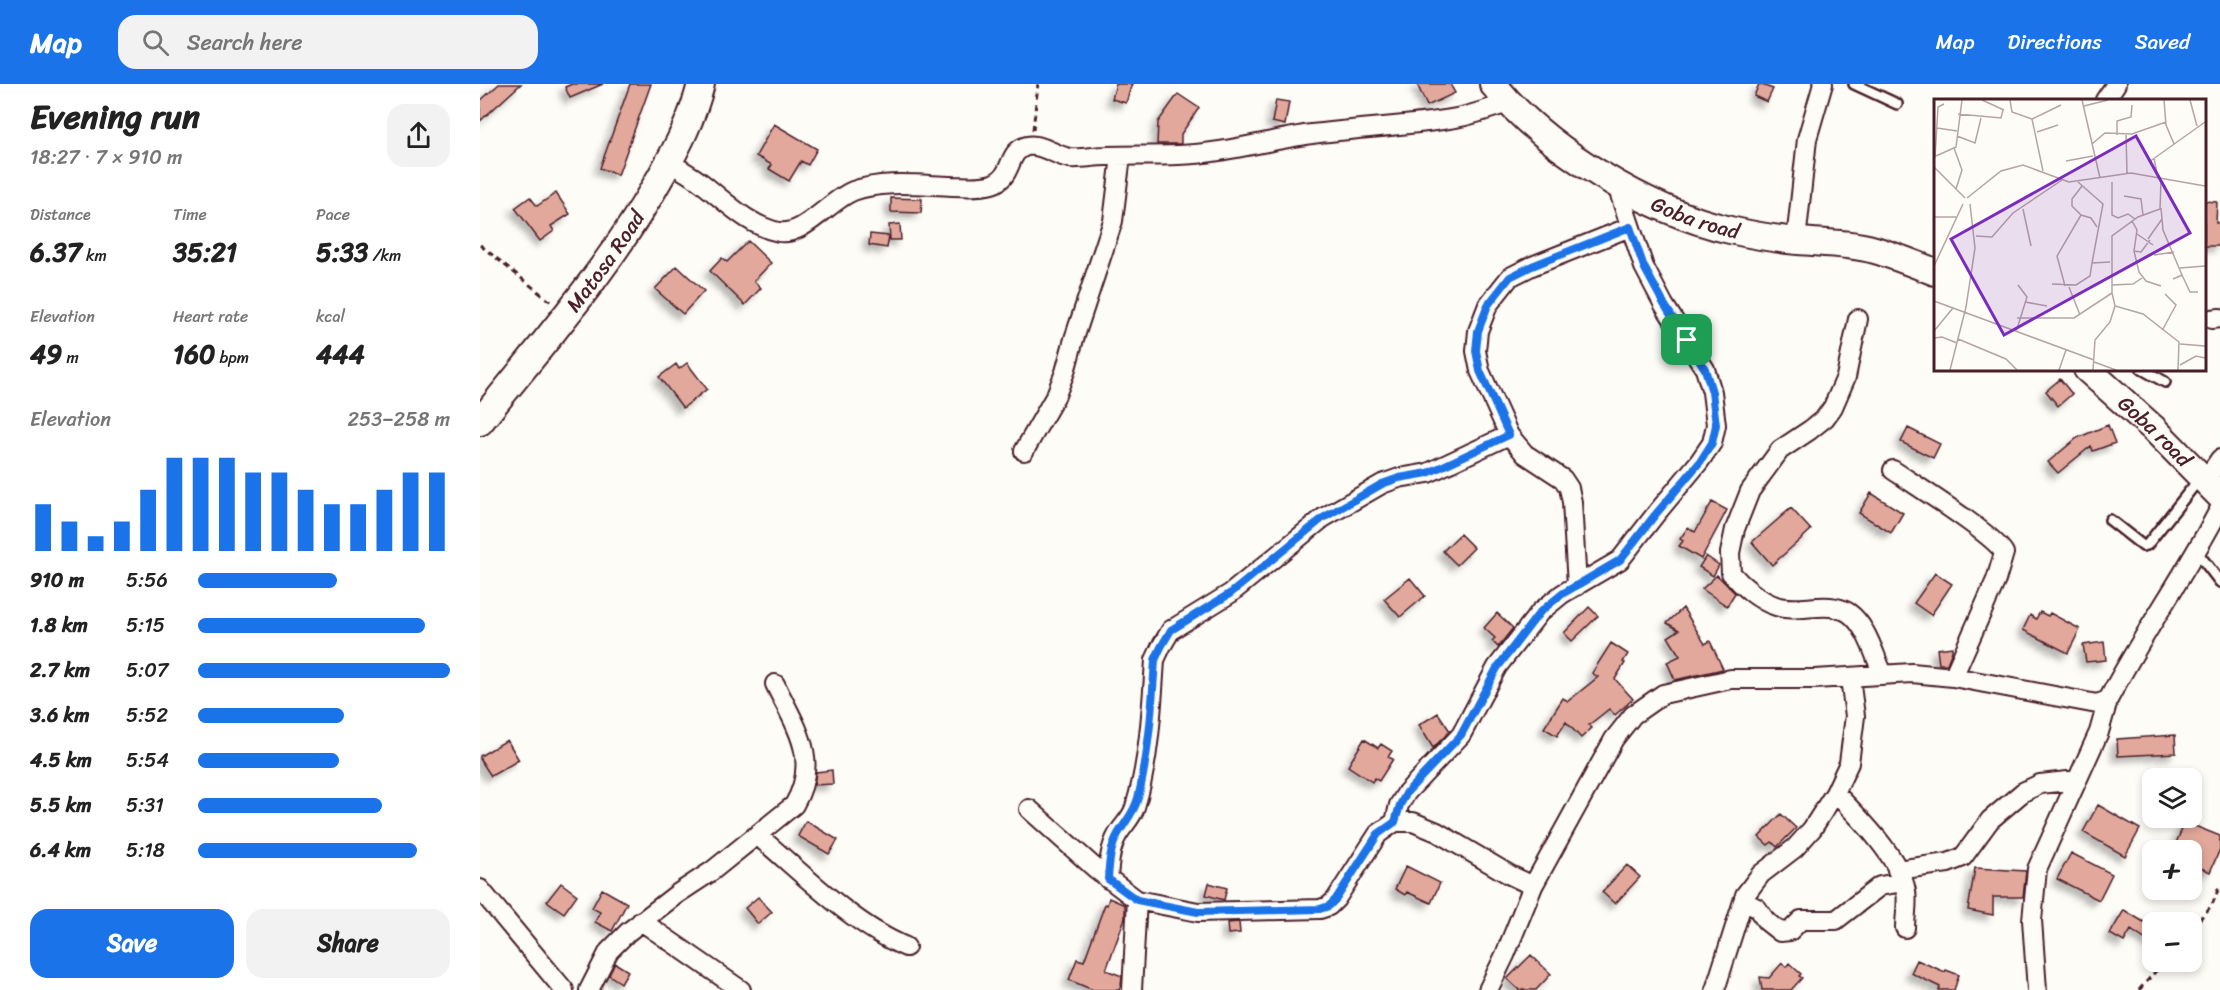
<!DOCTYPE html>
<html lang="en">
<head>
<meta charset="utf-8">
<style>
	:root { --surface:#fff; --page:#f2f2f2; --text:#222; --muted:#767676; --accent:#1a73e8 }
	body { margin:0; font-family:Sriracha,sans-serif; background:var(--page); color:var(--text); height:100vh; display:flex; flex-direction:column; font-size:22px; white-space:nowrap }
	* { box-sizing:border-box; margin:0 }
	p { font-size:20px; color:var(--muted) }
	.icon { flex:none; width:33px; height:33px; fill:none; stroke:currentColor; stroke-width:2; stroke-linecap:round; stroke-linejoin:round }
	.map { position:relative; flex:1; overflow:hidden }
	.sheet { display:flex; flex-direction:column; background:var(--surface); width:480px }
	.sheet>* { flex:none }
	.controls { position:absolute; left:1662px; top:684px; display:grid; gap:12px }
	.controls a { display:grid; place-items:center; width:60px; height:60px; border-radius:12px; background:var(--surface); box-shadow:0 3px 9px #0003; font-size:30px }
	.pin { position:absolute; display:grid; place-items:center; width:51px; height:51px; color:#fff; margin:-26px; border-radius:12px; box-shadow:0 3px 9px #0006 }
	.round { display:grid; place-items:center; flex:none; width:63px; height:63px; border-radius:18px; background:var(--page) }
	.overview { display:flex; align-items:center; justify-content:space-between; height:102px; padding:0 30px }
	h1 { font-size:33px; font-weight:700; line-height:45px }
	.stats { display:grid; grid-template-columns:repeat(3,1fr); gap:9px; height:102px; padding:6px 30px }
	.stats div { display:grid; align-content:center }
	.stats b { font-size:26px; font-weight:700 }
	.stats small { font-size:16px; font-weight:400 }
	.stats p { font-size:16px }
	.chart { height:168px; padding:12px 30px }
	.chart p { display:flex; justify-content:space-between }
	.chart svg { width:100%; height:108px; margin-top:6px; stroke:var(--accent); stroke-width:6 }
	.button { display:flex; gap:12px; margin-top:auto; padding:12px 30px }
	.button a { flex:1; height:69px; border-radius:18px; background:var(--accent); color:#fff; font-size:24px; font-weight:700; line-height:69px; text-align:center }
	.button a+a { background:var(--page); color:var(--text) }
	ul { padding:0 30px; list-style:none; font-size:20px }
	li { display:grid; grid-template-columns:96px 72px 1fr; align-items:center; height:45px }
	li i { height:15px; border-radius:8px; background:var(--accent) }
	header { display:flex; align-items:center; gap:36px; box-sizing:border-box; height:84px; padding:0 30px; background:var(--accent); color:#fff }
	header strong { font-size:28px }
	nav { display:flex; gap:33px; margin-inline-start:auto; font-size:21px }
	.search { width:420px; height:54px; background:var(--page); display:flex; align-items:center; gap:15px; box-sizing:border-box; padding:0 21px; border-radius:18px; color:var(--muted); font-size:22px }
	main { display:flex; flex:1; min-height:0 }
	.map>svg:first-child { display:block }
	.building { fill:#e1a89b; stroke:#4a1f2b; stroke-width:1.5; filter:url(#shadow) }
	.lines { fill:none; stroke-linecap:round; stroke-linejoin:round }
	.lane-casing { stroke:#4a1f2b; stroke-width:14 }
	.street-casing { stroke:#4a1f2b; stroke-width:22 }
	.secondary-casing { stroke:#4a1f2b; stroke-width:30 }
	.path { stroke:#4a1f2b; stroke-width:3; stroke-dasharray:6 4.5; stroke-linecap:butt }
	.lane { stroke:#fdfcf7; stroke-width:9 }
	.street { stroke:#fdfcf7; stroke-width:18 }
	.secondary { stroke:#fdfcf7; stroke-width:26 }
	.route-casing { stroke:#fff; stroke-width:12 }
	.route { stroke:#1a73e8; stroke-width:8 }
	.labels { text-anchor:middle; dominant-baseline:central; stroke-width:5; stroke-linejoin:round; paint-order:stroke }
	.street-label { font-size:21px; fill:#4a1f2b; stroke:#fdfcf7 }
	.inset-road { fill:none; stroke:#b5a4a5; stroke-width:1.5 }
	.view { fill:#7b2cbf; fill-opacity:0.15; stroke:#7b2cbf; stroke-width:3 }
	.inset-edge { fill:none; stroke:#4a1f2b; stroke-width:3 }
</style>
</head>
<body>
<header>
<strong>Map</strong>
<div class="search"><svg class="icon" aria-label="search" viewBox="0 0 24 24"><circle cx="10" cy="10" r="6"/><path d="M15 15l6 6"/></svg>Search here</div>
<nav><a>Map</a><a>Directions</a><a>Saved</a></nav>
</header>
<main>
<section class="sheet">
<div class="overview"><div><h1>Evening run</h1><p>18:27 · 7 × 910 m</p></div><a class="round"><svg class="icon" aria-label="share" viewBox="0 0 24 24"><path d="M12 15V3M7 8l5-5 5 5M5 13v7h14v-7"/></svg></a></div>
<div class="stats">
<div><p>Distance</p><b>6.37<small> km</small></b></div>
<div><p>Time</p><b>35:21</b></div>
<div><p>Pace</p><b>5:33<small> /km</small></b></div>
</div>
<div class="stats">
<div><p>Elevation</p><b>49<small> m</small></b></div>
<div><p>Heart rate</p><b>160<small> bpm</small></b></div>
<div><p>kcal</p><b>444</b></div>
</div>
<div class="chart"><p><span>Elevation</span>253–258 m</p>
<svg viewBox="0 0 160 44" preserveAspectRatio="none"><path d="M5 44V25M15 44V32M25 44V38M35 44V32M45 44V19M55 44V6M65 44V6M75 44V6M85 44V12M95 44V12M105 44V19M115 44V25M125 44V25M135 44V19M145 44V12M155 44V12"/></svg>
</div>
<ul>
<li><b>910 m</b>5:56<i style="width:55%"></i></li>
<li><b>1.8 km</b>5:15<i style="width:90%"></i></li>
<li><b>2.7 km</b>5:07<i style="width:100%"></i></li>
<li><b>3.6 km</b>5:52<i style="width:58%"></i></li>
<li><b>4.5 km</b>5:54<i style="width:56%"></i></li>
<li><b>5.5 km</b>5:31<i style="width:73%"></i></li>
<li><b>6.4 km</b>5:18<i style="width:87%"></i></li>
</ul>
<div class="button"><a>Save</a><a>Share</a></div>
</section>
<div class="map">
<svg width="1740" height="906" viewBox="0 0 1740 906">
	<defs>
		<filter id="shadow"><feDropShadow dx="-5.5" dy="5.5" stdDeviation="3" flood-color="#0004"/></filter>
	</defs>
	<rect width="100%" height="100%" fill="#fdfcf7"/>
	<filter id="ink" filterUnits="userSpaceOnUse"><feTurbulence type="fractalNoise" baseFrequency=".0167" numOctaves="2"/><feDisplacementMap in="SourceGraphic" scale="12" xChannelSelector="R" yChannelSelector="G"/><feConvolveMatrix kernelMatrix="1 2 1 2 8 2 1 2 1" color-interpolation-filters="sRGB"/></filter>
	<g filter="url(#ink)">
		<path class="building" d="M19,0h22l-41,37v-20z
			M92,0h31l-33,14 -5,-11z
			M150,0h21l-33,91 -18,-7z
			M636,0h16l-6,19 -14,-4z
			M937,0h33l5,9 -28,13z
			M1279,0l14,5 -6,13 -13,-6z
			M698,10l21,14 -18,26v10h-24l1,-22z
			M796,16l13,2 -4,23 -13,-3z
			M294,40l43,25 -9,16 -7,-4 -12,20 -20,-12 3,-4 -16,-9z
			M76,109l14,21 -19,12 3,5 -14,10 -25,-33 15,-11 7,9z
			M411,114l31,1 -1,14 -30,-1z
			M1724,117l13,1 -1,21h4v23h-16z
			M420,140l1,16h-11l-1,-15z
			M390,150l19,2 -2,12 -18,-3z
			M268,157l23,22 -17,18 7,7 -16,17 -35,-34 12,-13 5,4z
			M197,182l27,25 -21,23 -28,-25z
			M207,279l20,26 -24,19 -24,-31 17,-13 3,5z
			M1580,295l12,15 -14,12 -12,-15z
			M1628,341l7,18 -22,8 -2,-5 -33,27 -10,-11 29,-24z
			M1428,344l32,16 -7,14 -32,-16z
			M1391,409l32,20 -12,20 -32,-20z
			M1232,418l15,8 -26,49 -22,-13 4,-5 -3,-2 8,-12 7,5z
			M1311,424l20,22 -39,35 -20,-23z
			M980,450l14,14 -17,17 -14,-14z
			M1226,472l13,9 -6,11 -14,-9z
			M1455,489l17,11 -21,31 -17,-12z
			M1237,491l18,18 -8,13 -25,-17z
			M930,494l15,18 -25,21 -16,-18z
			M1109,523l9,9 -26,25 -8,-8z
			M1203,524l22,36 5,-3 13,28 -48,11 -8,-18 13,-6 -12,-19 11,-7 -12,-7z
			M1560,528l8,4 2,-3 30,16 -12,24 -45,-23 7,-15 6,4z
			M1017,529l16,15 -15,19 -6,-6 3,-3 -11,-10z
			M1624,558l2,18 -20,2 -3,-17z
			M1131,559l17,11 -5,8 2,1 -10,16 18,20 -18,16 -6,-6 -20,16 3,3 -11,10 -15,-16 -9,14 -13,-8 19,-30 5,3 30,-24 -6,-4z
			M1472,563v4l-5,13h-8l-2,-15z
			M958,629l12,18 -17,17 -14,-23z
			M1695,651l1,18 -58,3 -1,-17z
			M884,655l14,9 3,-4 11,7 -4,6 5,2 -14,22 -5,-3 -2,4 -24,-16z
			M27,656l12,20 -28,16 -11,-17v-3z
			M352,686l1,14 -19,1 2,-13z
			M1618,721l42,24 -15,27 -42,-24z
			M1301,730l15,14 -19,19 -5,-5 -4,3 -9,-8z
			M326,737l32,19 -9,14 -31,-18z
			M1705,738l35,14v13l-10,23 -18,-8v-14h-19z
			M1591,769l41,21 -13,26 -42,-21z
			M1147,781l13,12 -25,27 -13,-12z
			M926,782l34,17 -9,20 -24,-11 -2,3 -10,-6z
			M1495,784l51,3 -3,26h-30v18l-25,-5z
			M81,799l16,12 -13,18 -17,-12z
			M729,799l18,5 -3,12 -18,-5z
			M122,805l25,14 -15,28 -17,-9 5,-10 -8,-4z
			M278,813l14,15 -14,12 -13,-16z
			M629,814l16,7v13l-19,52 16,6 -1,10 -2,4h-26l-24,-10 8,-21 7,2 21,-57 2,1z
			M1644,826l28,17v17l-21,-14 -7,12 -14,-8z
			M759,838l1,11 -12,1 -1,-11z
			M1051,871l20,19 -15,16h-17l-12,-11z
			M1437,876l28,12 1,-2 13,5 -5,15h-15l1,-3 -29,-14z
			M135,879l13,8 -7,12 -12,-8z
			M1302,879l4,4 3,-4 12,11 -2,2 3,2 -11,12h-29l-2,-13 9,1z"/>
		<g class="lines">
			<defs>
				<path id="lane" d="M1374,0l43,20
					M1662,285l23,13
					M1630,436l33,26 4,-1 53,-67
					M1717,468l23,30"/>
				<path id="street" d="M1625,16l11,-16
					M189,78c11,7 24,14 34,22 23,18 46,42 76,48 25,4 51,-32 74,-41 30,-11 67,-6 99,-5 13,0 27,2 40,-2 22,-7 14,-33 35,-38 15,-3 28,10 43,12 12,1 24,-2 36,-2 24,-1 48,0 72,-1 45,-1 90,-15 134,-21 48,-6 97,-8 144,-16 18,-3 35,-10 52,-15
					M1316,157l11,-102 16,-55
					M1378,235l-12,58 -13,30 -8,11 -15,12 -30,20 -30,41 -15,38 -5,24 1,20c11,13 29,28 45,33 23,8 52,-7 73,7 18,13 25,42 34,61
					M1731,235l9,-1
					M544,367l32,-56 9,-23 9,-33 39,-118 8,-65
					M1413,386c22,15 102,65 111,83l-8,27 -43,97
					M1725,397l15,-22
					M1097,502l-5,-84 -3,-14 -6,-9 -38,-25 -16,-19 -29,-64 -4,-20 2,-20 10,-26 22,-28 22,-11 98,-39
					M1355,709c23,23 65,65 71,98 2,12 -1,25 -1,37
					M549,725l67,60 41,31 61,12 122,-3 9,-3 7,-7 42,-65 17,-12h18l24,10 73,43 23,11
					M915,738l4,-17 8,-13 54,-57 36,-68 43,-55 22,-18 58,-34 35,-45 44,-53 13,-19 4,-18 -4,-33 -7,-23 -41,-64 -20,-38 -27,-81
					M277,751c44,37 96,90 149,112
					M1417,786l51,-7 15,-6 27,-37 33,-28 17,-8 37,-4
					M628,795c1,-15 2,-32 10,-45 5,-9 14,-16 17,-27 14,-44 17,-100 20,-147l6,-13 10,-17 60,-37 92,-75 59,-34 17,-6 29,-5 81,-38
					M0,805l84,101
					M1263,817l14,7 9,13 14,11 10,-1 11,-11h35l44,-34 23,-4
					M161,837l100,69
					M109,906l20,-39 19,-19 49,-38 35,-23 82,-66c27,-46 1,-79 -19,-121
					M652,906l5,-90
					M1008,906l17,-35 28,-69 81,-147 19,-24 30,-21 68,-15h84l97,-6 41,4 144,27 11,-4c34,-66 78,-126 112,-192
					M1235,906l30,-95 16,-21 34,-26 17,-19 23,-36 14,-30 6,-47 -5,-38
					M1557,906l-5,-70 5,-51 62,-137 9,-32"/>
				<g id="secondary">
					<path id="s1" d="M1013,0c53,66 155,127 237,146 22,5 46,9 68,11 25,2 52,2 77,9 20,6 40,14 60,22"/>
					<path id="s2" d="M1607,285l67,60 66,67"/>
					<path id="s3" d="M0,338c63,-79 132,-157 181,-246 17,-30 32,-59 40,-92"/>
				</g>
			</defs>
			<use href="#lane" class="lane-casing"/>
			<use href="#street" class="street-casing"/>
			<use href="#secondary" class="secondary-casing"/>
			<path class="path" d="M553,46l5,-46
				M0,161l71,57
				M1712,844l20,-23 8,-20
				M1659,906l25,-28"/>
			<use href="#lane" class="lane"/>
			<use href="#street" class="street"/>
			<use href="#secondary" class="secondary"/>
		</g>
	</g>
	<g class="lines" filter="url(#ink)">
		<defs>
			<path id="route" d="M1150,143l14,40 20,37 41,65 7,23 4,33 -4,18 -12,19 -45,53 -35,45 -58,34 -22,18 -43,56 -36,67 -54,57 -7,13 -5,17 -17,12 -42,65 -7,7 -9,3 -122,3 -61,-12 -29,-21c1,-15 2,-31 10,-45 7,-12 16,-21 20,-36 11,-44 14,-92 17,-138l6,-13 10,-17 60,-37 92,-75 59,-34 17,-6 29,-5 81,-38 -29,-64 -4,-20 2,-20 10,-26 22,-28 22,-11z"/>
		</defs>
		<use href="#route" class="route-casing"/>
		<use href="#route" class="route"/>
	</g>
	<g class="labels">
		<g class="street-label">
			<text stroke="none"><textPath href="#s1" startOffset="246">Goba road</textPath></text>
			<text stroke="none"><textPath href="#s3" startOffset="204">Matosa Road</textPath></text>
			<text stroke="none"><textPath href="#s2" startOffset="92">Goba road</textPath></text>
		</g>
	</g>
	<g transform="translate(1454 15)">
		<rect width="272" height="272" fill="#fdfcf7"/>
		<path class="inset-road" d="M48,1l22,10M76,1l2,12 20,7 11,52M148,1l18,78M230,1l2,25 8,19M256,1l7,26M150,7l24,-6M24,15l43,4 2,-8M98,20l29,-14M3,29l20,3M103,33l21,-7M183,36v-14l14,-4 1,-12M192,36l1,38M23,37l18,7 6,-25M158,45l13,-11 27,1 34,-12M20,49l8,22 -6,19M2,57l20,-9 6,-47M1,59l3,-51 6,-3M220,59l4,21M132,62l27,-5M215,63l56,-40M0,68l31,31M227,81l-1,29 -22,8 -26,19v57l3,13 28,8 36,28 -1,28M144,83l25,22 -11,59M178,83v33l6,3 10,-4 7,5M148,87l-10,13v7l9,9 10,3 6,9M190,97l17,3 2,16M33,99l34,-27 22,-6 46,17 62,-9 74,13M227,109l2,22 19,45 -9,4M89,110l8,37M0,118h22M198,122l5,9 -3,21 5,21 7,9 15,5M203,135l16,11M42,137l16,1 21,-24 49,-33M214,140l14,-20M200,152l7,1 9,-12M220,156l20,-3M0,167l29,-62M246,169l25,-2M248,176l8,17h8M118,185l24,1 14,-9 2,-13 18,-1M178,186l21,-1 9,-6M131,187l-8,-30 24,-41M135,188l11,28M0,202l160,59M91,203l22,4M83,219h57l38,-25M229,230l13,-24 -11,-11M0,232l19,-23M82,233l11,-35 -9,-12M0,239l8,-1 15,6M24,240l48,20 11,11M246,245l25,2M160,263l22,8M246,266l16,-9 9,2M16,271l16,-63 9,-59 -5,-44M125,271l7,-20M159,271l2,-30 15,-18 5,-16"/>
		<path class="view" d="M202,37l54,97 -186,102 -53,-96z"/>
		<rect width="272" height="272" class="inset-edge"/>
	</g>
</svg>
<div class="controls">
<a><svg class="icon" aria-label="layers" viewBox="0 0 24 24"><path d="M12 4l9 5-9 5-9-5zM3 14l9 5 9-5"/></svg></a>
<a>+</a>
<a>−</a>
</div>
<div class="pin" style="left:1207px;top:256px;background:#1e9e55"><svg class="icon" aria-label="arrive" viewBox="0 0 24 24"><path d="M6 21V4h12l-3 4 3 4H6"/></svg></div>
</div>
</main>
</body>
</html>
